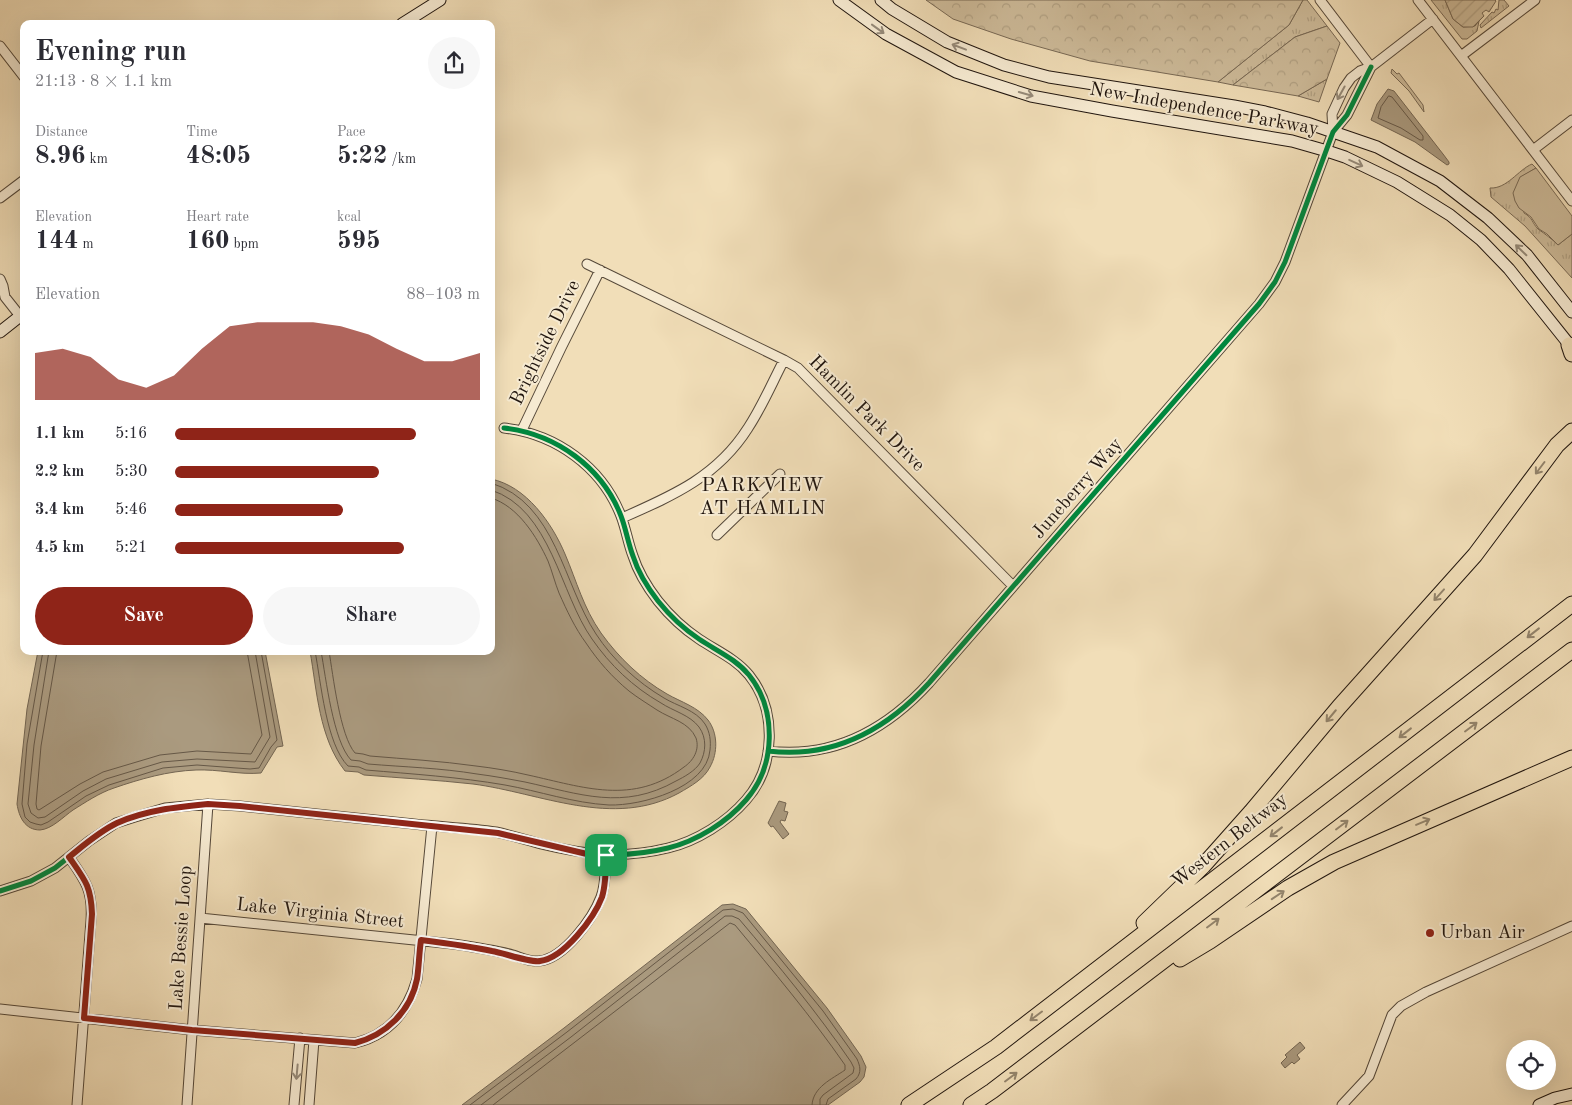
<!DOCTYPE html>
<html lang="en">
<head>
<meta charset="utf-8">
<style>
	:root { --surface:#fff; --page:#f7f7f7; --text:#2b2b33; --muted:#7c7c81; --accent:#8f2418 }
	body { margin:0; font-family:"Old Standard TT",serif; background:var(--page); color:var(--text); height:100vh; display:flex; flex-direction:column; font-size:19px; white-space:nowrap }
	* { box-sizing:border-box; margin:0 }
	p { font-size:16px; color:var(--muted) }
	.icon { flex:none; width:28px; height:28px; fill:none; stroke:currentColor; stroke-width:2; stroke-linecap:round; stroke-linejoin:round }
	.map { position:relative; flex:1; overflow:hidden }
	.sheet { position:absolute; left:20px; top:20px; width:475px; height:635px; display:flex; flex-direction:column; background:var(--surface); border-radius:10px; box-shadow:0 5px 20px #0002 }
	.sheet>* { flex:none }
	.fabs { position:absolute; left:1506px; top:1040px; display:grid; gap:10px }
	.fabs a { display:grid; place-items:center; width:50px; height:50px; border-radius:50%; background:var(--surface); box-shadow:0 5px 20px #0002; font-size:25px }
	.pin { position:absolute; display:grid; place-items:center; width:42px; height:42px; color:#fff; margin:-21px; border-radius:10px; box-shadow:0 2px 8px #0006 }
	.round { display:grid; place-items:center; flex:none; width:52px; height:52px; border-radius:26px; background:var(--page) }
	.head { display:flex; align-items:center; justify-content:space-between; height:85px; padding:0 15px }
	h1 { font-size:28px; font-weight:800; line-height:38px }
	.metrics { display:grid; grid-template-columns:repeat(3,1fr); gap:8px; height:85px; padding:5px 15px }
	.metrics div { display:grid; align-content:center }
	.metrics b { font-size:25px; font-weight:800 }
	.metrics small { font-size:14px; font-weight:400 }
	.metrics p { font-size:14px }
	.chart { height:140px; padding:10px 15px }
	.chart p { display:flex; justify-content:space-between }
	.chart svg { width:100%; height:90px; margin-top:5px; fill:var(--accent); opacity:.7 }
	.button { display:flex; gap:10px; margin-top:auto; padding:10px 15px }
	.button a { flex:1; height:58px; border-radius:30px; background:var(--accent); color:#fff; font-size:20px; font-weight:800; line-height:58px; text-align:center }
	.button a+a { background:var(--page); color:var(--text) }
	ul { padding:0 15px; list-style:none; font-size:16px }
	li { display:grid; grid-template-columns:80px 60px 1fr; align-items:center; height:38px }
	li i { height:12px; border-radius:6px; background:var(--accent) }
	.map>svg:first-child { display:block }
	.grass { fill:url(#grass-tufts); stroke:#786955 }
	.forest { fill:url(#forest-crowns); stroke:#786955 }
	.garden { fill:url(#garden-furrows); stroke:#786955 }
	.pitch { fill:#cebc9b; stroke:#786955 }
	.water { fill:#aa9a7f; stroke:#736552 }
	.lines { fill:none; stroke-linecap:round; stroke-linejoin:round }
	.shore { stroke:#665847; stroke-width:1 }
	.minor-casing { stroke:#554839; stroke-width:11 }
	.secondary-casing { stroke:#21160f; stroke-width:13 }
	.motorway-casing { stroke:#21160f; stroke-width:17 }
	.minor { stroke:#f6ead1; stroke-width:9 }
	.secondary { stroke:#f6ead1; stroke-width:11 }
	.motorway { stroke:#f1deb8; stroke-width:15 }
	.cycleway-casing { stroke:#f6ead1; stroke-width:8 }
	.cycleway { stroke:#00873e; stroke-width:5 }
	.oneway { stroke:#968b7a }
	.oneway2 { stroke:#93846c }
	.route-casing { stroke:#fff; stroke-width:10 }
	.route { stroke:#8f2418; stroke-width:6 }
	.poi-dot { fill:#8f2418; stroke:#f6ead1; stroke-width:2 }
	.labels { text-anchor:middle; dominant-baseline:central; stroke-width:4; stroke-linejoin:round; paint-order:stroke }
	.street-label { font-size:19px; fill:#21160f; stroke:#f6ead1 }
	.poi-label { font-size:19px; fill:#21160f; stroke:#f6ead1; text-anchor:start }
	.neighbourhood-label { font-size:20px; letter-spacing:1px; fill:#21160f; stroke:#f6ead1 }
</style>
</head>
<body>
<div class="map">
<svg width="1572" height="1105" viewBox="0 0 1572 1105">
	<defs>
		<pattern id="grass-tufts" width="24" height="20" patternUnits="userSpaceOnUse" patternTransform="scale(1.25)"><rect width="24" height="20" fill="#cebc9b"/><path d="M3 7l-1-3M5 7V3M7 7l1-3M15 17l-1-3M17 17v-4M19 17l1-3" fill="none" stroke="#b1a184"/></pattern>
		<pattern id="forest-crowns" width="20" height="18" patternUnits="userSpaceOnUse" patternTransform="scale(1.25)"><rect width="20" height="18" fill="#cebc9b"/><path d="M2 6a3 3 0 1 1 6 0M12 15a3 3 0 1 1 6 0" fill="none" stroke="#b1a184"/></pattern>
		<pattern id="garden-furrows" width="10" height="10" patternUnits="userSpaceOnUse" patternTransform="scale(1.25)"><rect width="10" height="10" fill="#cebc9b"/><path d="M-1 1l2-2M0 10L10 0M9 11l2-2" fill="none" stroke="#b1a184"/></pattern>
	</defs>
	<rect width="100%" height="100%" fill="#f1deb8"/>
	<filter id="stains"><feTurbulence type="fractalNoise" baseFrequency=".004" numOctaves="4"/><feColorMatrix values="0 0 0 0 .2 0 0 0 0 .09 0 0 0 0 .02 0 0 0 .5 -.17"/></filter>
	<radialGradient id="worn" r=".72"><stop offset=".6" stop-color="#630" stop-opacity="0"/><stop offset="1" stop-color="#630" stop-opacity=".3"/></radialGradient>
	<path class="grass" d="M1303,0h4l20,26 -32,11 -62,48 -15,-3 71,-57z
		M1431,0h14l8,19 10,8 12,-1 4,-5 -2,10 -10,8h-5z
		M1499,0h5l5,6 -28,22 -1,-3 12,-13 2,1 2,-4 2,1z
		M1392,69l5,5 2,-1 24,32 1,7 -15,-21 -18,-18z
		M1327,79l-8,23 -21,-6z
		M1532,164l4,4 -15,9 3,36c9,5 8,10 14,16 7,5 14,10 20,16l14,-11v44l-47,-52 -34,-29 -1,-9c17,1 28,-18 42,-24z"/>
	<path class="forest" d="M926,0h377l-14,25 -71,57 -128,-21 -79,-22 -58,-20z
		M1327,26l13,17 -13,36 -29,17 -65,-11 62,-48z"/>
	<path class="garden" d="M1445,0h50l1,1 -7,11 -3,-2 -4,3 2,3 -11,11h-10l-10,-8z"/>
	<path class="pitch" d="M1536,168l36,48v18l-14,11 -11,-11 -8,-5 -8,-12 -12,-9 -4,-7 -2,-8 7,-16z"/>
	<path class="water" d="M1388,89l6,2 49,63 6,8v2l-2,1 -32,-23 -44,-22 6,-16z
		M491,479c35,7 61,44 74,75 12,28 18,53 36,79 18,25 40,46 66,61 14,8 31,13 41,26 10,13 10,33 2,47 -6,12 -19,19 -31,26 -66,36 -138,0 -206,-9 -36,-4 -73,-6 -109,-9l-6,-3 -13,-1c-26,-33 -28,-80 -35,-120h181z
		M38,651h227l18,95 -6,1 -16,26c-21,2 -43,-4 -65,-3 -28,1 -56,9 -82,18 -15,5 -28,14 -41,22 -10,7 -21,19 -33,20 -15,0 -21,-13 -23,-26l10,-95z
		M779,801l7,2 -2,8 4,1 -3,9 -4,-1 -1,2 9,12 -6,5 -10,-13 -2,1 -3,-4z
		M733,904l13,5 81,99 34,48 5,11 -2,10 -4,5 -32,23h-366l102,-77 158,-123z
		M1300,1042l5,6 -8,7 3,4 -6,5 -2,-2 -7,6 -4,-5 6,-6 -2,-2z"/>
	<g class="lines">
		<path class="shore" d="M1389,96l3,1 31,39v4h-3l-19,-12 -23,-10 3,-11z
			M43,651l-16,93 -5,60 3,13 5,5 6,2 5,1 7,-3 38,-26 23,-11 54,-17 34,-3 53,4 9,-1 12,-21 6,-7 -16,-89
			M49,651l-15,94 -6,59 3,9 7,5 7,-1 38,-26 23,-12 56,-17 35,-3 58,3 15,-25 -15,-86
			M57,651l-16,95 -5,58 1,5 2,1 41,-26 23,-12 57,-17 37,-4 54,3 11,-19 -15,-84
			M315,651c6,31 11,93 33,115l11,1 7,3c46,4 93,7 139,15 34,6 68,18 104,20 32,1 98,-17 101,-55 1,-9 0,-18 -5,-26 -9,-14 -28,-18 -41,-26 -27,-16 -51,-38 -68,-64 -33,-50 -40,-131 -105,-151
			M321,651c5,27 12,90 30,109l9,1 8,3c36,3 73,4 109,10 16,2 32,5 48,8 55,12 98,29 151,-1 8,-4 19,-10 24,-18 6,-11 7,-25 -1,-36 -9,-12 -26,-16 -38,-24 -28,-16 -51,-38 -69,-64 -32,-45 -41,-130 -101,-149
			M329,651c4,24 11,85 26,102l8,1 7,2c35,3 71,5 106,10 17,2 35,5 52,9 55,12 105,31 156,-8 9,-6 16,-17 12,-29 -7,-16 -25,-19 -39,-28 -9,-6 -19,-12 -28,-19 -17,-14 -31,-30 -43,-48 -11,-15 -19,-32 -27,-50 -4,-10 -7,-22 -11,-32 -11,-24 -30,-55 -57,-63
			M470,1105l97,-73 156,-122 10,-1 10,4 80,98 34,48c3,7 5,13 -1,20l-28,20 -2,6
			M481,1105l90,-68 154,-121h7l7,3c39,46 78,93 112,143l3,6 -1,5 -30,22 -3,4v6
			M493,1105l237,-182 5,2c38,46 76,91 110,140v5c-13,9 -32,17 -33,35"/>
		<defs>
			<path id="minor" d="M1320,0l51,67
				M1418,0l154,201
				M0,46l24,31
				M1461,56l74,-56
				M1333,132l-1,-18 12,-26 7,-10 9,-7 11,-4 62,-48
				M1533,150l39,-30
				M0,198l24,-18
				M587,264l197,96 14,8 215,218
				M0,279l3,7 2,11 15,19
				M522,430l39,-82 39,-78
				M622,518c50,-22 95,-41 126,-90 14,-21 24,-45 36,-68
				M717,535l63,-61
				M768,751c65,8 118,-21 161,-68l330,-379 16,-22 10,-20 48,-130 14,-17 24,-48
				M69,857c16,23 24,33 22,63l-14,185
				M0,891l31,-10 24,-13 34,-27 27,-18 19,-6 30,-9 43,-4 32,2c58,6 116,12 174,18 27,3 55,4 82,8 15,3 30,8 45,12 45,11 82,15 127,4 29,-7 59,-26 78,-48 30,-34 31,-90 3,-125 -13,-16 -32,-24 -50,-36 -15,-10 -29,-23 -41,-38 -10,-13 -20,-29 -25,-45 -5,-13 -7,-27 -12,-40 -19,-49 -65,-82 -117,-88
				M200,918l253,26c20,3 41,6 60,11 9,3 17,7 26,6 25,-2 54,-43 62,-64 5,-13 4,-28 5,-42
				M0,1009l192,21 163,13c34,-8 53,-32 62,-64l15,-153
				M187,1105l21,-301
				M294,1105l6,-67
				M309,1105l5,-65
				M1342,1105l27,-29 23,-61 9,-9 25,-14 146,-66"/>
			<path id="secondary" d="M839,0l47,34 70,38 75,24 81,15 180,30 35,10 18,6 52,25 53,33 31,25 28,29 63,79
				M881,0l11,9 55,33 57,23 45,12 185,29 31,6 42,11 70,24 63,34 48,37 39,37 45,57
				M402,24l38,-24
				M0,332l24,-19
				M1539,1105l16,-7 17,-4"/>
			<path id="motorway" d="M1569,345l3,9
				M1144,923l59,-57 48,-54 88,-105 136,-152 82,-110 15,-14
				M1180,959l30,-18 78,-53 46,-26 238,-104
				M909,1105l87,-58 576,-443
				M971,1105l21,-14 580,-441"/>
		</defs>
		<use href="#minor" class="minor-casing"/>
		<use href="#secondary" class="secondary-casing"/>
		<use href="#motorway" class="motorway-casing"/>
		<use href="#minor" class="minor"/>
		<use href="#secondary" class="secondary"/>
		<use href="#motorway" class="motorway"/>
		<defs>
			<path id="cycleway" d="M768,751c65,8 118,-21 161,-68l330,-379 16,-22 10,-20 48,-130 14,-17 24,-48
				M0,891l31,-10 24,-13 34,-27 27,-18 19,-6 30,-9 43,-4 32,2c58,6 116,12 174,18 27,3 55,4 82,8 15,3 30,8 45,12 45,11 82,15 127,4 29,-7 59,-26 78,-48 30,-34 31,-90 3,-125 -13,-16 -32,-24 -50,-36 -15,-10 -29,-23 -41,-38 -10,-13 -20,-29 -25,-45 -5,-13 -7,-27 -12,-40 -19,-49 -65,-82 -117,-88"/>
		</defs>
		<use href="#cycleway" class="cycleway-casing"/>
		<use href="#cycleway" class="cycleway"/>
	</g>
	<defs><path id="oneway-shaft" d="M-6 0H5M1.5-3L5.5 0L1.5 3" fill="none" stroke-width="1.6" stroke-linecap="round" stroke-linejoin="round" transform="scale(1.25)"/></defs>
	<g class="oneway">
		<use href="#oneway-shaft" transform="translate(878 29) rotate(36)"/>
		<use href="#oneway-shaft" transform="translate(959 47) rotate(-159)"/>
		<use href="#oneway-shaft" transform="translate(1341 93) rotate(119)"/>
		<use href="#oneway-shaft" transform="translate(1026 94) rotate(16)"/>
		<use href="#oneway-shaft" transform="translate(1356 163) rotate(25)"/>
		<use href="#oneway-shaft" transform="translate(1521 250) rotate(-136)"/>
		<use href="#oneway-shaft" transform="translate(297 1072) rotate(95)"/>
	</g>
	<g class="oneway2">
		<use href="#oneway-shaft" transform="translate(1540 468) rotate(127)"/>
		<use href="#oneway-shaft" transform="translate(1439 595) rotate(132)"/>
		<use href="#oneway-shaft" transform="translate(1533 633) rotate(142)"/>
		<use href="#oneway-shaft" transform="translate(1331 716) rotate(130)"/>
		<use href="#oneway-shaft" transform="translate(1471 727) rotate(-37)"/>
		<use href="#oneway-shaft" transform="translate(1405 733) rotate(142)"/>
		<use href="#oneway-shaft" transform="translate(1423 822) rotate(-23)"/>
		<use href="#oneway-shaft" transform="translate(1342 825) rotate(-37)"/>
		<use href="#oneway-shaft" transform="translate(1276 832) rotate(142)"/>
		<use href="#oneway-shaft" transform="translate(1278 895) rotate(-34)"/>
		<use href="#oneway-shaft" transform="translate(1213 923) rotate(-37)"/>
		<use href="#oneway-shaft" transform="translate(1036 1016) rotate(143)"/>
		<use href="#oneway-shaft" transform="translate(1011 1077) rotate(-37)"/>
	</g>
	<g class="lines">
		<defs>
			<path id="route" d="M208,804l32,2 258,27 89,21 19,1c0,14 0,29 -4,42 -8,21 -38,61 -62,64 -9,2 -36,-8 -48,-10 -23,-5 -47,-8 -71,-11 -2,13 -2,27 -4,39 -6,32 -31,56 -62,64l-163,-13 -108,-12 8,-104c-1,-28 -7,-34 -23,-57 15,-12 31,-26 48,-34 29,-13 60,-16 91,-19z"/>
		</defs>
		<use href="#route" class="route-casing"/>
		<use href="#route" class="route"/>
	</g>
	<circle class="poi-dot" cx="1430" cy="933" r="5"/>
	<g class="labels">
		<g class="street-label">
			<text transform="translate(1204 110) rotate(10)">New Independence Parkway</text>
			<text transform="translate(546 343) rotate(-64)">Brightside Drive</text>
			<text transform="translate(866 414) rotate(45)">Hamlin Park Drive</text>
			<text transform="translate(1078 489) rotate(-49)">Juneberry Way</text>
			<text transform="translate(1230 841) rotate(-38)">Western Beltway</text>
			<text transform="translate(320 914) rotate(6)">Lake Virginia Street</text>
			<text transform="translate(182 938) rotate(-86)">Lake Bessie Loop</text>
		</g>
		<g class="poi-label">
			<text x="1440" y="933">Urban Air</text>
		</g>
		<g class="neighbourhood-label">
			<text x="763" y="486">PARKVIEW<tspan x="763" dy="23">AT HAMLIN</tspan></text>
		</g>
	</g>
	<rect width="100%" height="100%" filter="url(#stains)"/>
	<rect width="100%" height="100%" fill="url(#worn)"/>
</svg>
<div class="fabs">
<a><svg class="icon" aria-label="locate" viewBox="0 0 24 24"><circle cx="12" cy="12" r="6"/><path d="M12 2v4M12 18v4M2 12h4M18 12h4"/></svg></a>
</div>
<div class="pin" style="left:606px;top:855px;background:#1e9e55"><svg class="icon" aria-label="arrive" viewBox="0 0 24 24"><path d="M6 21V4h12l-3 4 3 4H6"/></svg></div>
<section class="sheet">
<div class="head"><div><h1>Evening run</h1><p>21:13 · 8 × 1.1 km</p></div><a class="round"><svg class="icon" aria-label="share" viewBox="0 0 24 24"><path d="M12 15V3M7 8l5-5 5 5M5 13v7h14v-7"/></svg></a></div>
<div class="metrics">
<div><p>Distance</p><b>8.96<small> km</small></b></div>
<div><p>Time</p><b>48:05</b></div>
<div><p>Pace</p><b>5:22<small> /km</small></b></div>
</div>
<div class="metrics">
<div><p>Elevation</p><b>144<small> m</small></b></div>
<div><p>Heart rate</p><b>160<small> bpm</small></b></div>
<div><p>kcal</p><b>595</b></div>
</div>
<div class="chart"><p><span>Elevation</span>88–103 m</p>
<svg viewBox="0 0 160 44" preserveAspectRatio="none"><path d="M0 44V21L10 19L20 23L30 34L40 38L50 32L60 19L70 8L80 6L90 6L100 6L110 8L120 12L130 19L140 25L150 25L160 21V44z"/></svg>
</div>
<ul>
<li><b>1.1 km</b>5:16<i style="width:79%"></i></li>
<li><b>2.2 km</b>5:30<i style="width:67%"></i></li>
<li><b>3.4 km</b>5:46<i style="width:55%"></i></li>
<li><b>4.5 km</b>5:21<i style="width:75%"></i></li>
</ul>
<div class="button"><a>Save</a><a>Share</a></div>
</section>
</div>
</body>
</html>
